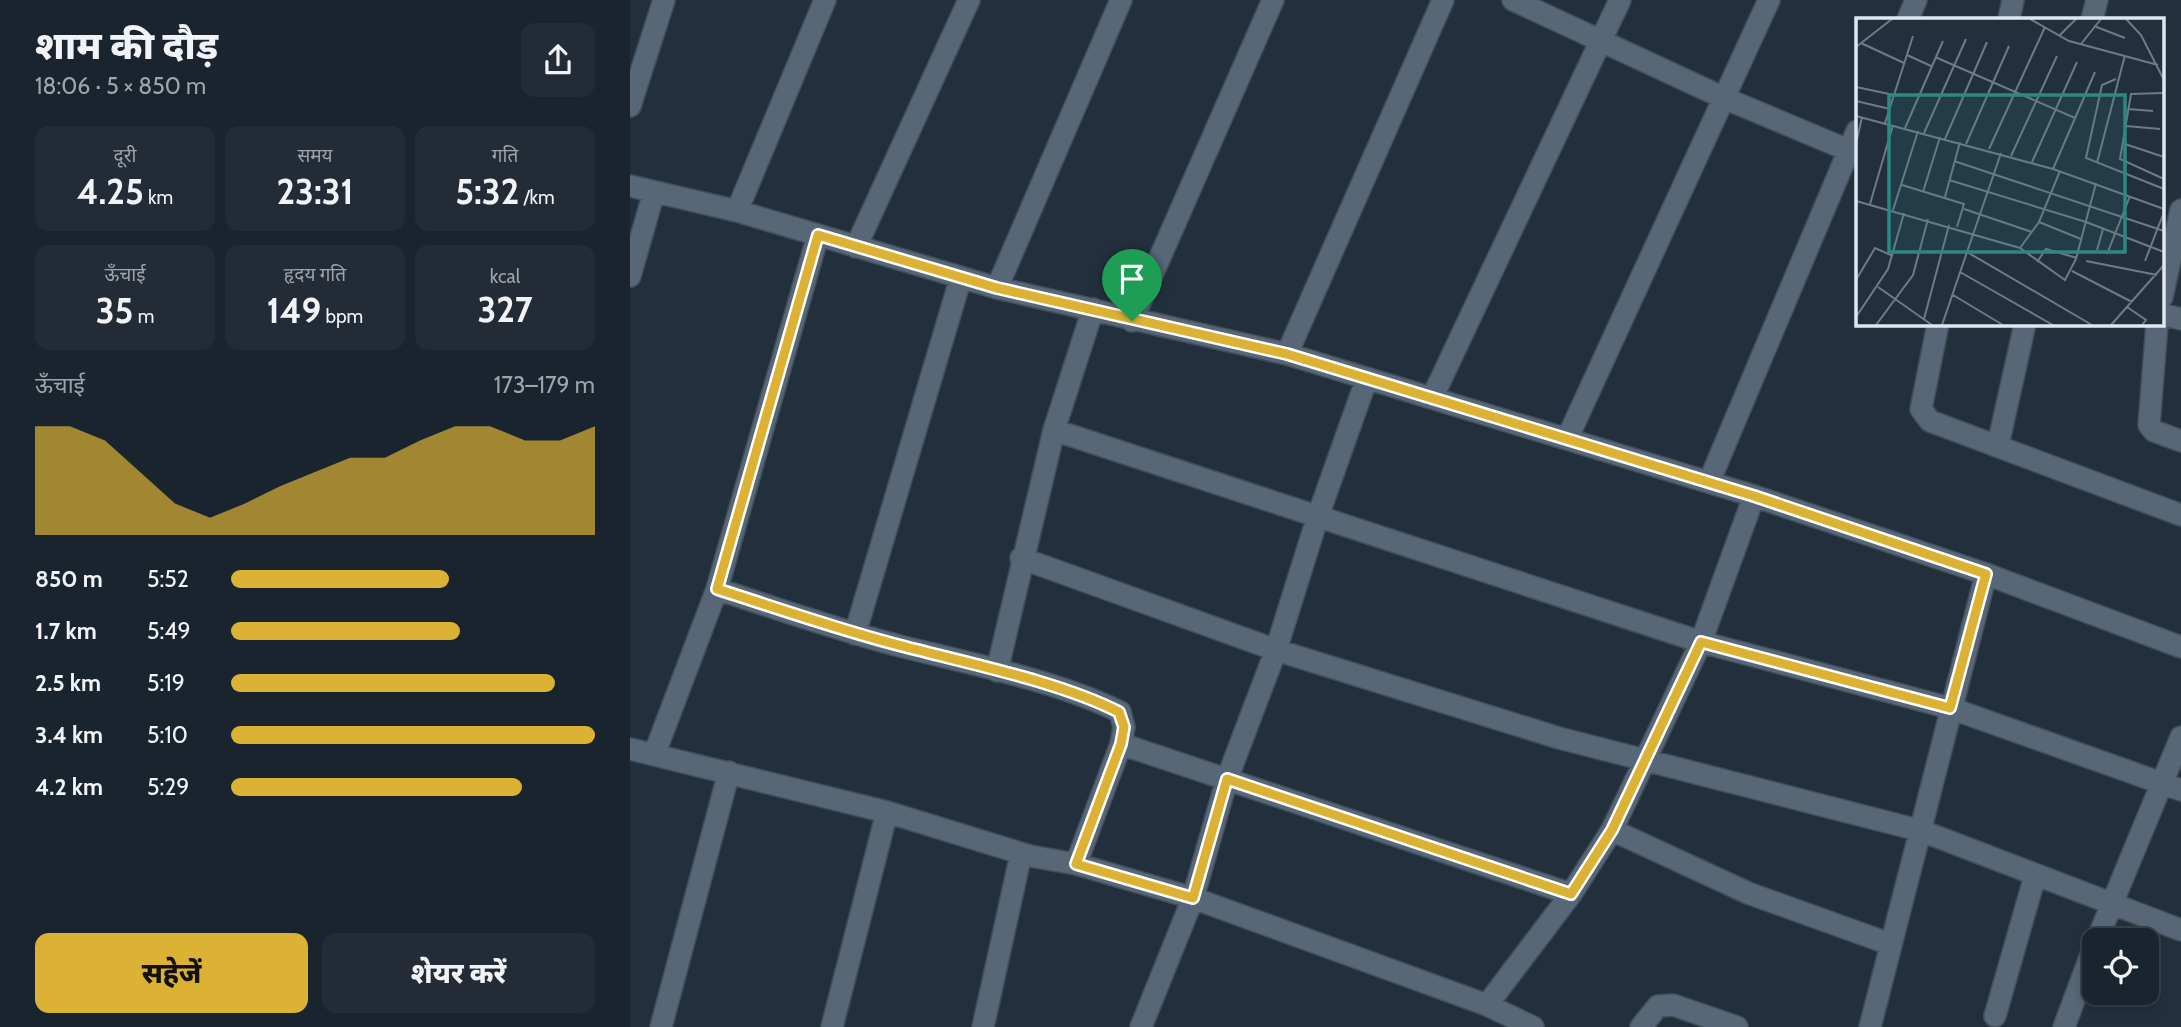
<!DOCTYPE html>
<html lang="hi">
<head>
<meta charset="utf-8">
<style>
	:root { --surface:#1a242e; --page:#232c36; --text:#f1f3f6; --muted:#9fa4aa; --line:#38414a; --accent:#dbb233 }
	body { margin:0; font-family:Cabin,"Noto Sans Devanagari",sans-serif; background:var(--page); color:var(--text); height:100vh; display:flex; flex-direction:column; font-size:26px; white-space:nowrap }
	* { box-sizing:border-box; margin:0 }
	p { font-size:23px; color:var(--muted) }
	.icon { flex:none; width:38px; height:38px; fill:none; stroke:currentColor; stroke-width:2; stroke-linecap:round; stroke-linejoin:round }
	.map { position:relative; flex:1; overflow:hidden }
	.sheet { display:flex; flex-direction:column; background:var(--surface); width:630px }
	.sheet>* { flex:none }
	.tools { position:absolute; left:1452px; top:928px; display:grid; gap:14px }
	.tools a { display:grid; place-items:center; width:77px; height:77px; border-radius:14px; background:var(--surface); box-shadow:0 4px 10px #0003,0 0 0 2px var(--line); font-size:35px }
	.pin { position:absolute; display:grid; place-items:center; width:60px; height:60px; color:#fff; margin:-72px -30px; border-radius:50% 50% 50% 0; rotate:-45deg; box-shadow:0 0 7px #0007 }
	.pin .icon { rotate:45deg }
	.round { display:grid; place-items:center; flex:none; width:74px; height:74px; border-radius:14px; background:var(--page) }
	.overview { display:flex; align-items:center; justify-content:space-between; height:119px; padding:0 35px }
	h1 { font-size:38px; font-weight:800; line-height:52px }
	.figures { display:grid; grid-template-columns:repeat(3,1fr); gap:10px; height:119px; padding:7px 35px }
	.figures div { display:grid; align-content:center; border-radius:14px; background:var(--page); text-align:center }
	.figures b { font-size:35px; font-weight:800 }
	.figures small { font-size:19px; font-weight:400 }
	.figures p { font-size:19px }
	.chart { height:196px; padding:14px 35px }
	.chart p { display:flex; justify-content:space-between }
	.chart svg { width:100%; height:126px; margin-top:7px; fill:var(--accent); opacity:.7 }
	.button { display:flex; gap:14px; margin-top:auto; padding:14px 35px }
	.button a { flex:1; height:80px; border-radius:14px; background:var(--accent); color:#111; font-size:28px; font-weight:800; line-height:80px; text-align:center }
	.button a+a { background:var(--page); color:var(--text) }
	ul { padding:0 35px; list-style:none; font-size:23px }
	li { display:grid; grid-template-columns:112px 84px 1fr; align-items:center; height:52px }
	li i { height:18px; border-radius:9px; background:var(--accent) }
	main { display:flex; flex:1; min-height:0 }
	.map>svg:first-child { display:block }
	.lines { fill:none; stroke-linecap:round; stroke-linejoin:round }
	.minor-casing { stroke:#414e59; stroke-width:24 }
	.minor { stroke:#576777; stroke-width:21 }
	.route-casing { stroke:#fff; stroke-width:14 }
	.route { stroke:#dbb233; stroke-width:9 }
	.inset-road { fill:none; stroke:#6e7a86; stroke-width:2 }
	.view { fill:#2e8782; fill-opacity:0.15; stroke:#2e8782; stroke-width:3.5 }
	.inset-edge { fill:none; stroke:#dfe8f1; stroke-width:3.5 }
</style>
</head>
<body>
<main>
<section class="sheet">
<div class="overview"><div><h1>शाम की दौड़</h1><p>18:06 · 5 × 850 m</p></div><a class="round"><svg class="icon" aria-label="share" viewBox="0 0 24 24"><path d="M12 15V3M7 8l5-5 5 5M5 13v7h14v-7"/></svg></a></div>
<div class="figures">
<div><p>दूरी</p><b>4.25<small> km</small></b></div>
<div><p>समय</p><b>23:31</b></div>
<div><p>गति</p><b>5:32<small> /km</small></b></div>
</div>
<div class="figures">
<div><p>ऊँचाई</p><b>35<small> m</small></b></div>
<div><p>हृदय गति</p><b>149<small> bpm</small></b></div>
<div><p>kcal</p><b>327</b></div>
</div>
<div class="chart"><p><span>ऊँचाई</span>173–179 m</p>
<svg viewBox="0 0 160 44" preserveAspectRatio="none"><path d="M0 44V6L10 6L20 11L30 22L40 33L50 38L60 33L70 27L80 22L90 17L100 17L110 11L120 6L130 6L140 11L150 11L160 6V44z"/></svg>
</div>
<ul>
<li><b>850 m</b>5:52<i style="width:60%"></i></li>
<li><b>1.7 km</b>5:49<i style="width:63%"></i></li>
<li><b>2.5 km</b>5:19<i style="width:89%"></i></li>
<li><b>3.4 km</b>5:10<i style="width:100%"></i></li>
<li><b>4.2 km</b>5:29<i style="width:80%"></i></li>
</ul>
<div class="button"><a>सहेजें</a><a>शेयर करें</a></div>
</section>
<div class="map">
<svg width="1551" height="1027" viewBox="0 0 1551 1027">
	<rect width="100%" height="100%" fill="#22303e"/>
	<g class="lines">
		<defs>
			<path id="minor" d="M883,0l211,98 124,52
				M1278,19l8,-19
				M1379,19l4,-19
				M1462,19l5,-19
				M0,106l34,-106
				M0,186l107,25 260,77 290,66 467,142 232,78 195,73
				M107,211l88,-211
				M226,247l113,-247
				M0,276l24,-84
				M367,288l124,-288
				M1532,297l19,-87
				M1532,314l19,5
				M502,321l141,-321
				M1308,324l-17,85 9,12 251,94
				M1527,324l-8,101 5,6 27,10
				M657,354l156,-354
				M802,398l188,-398
				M424,430l647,212 249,66 231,82
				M937,439l202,-439
				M1368,445l27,-121
				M1079,482l148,-351
				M391,558l255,92 283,88 363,93 259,99
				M87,589c61,20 121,41 183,57 68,17 158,35 220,66l4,15 -3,17 -45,120
				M225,634l106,-357
				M367,671l57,-241 39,-121
				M491,744l450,150
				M0,749l257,63 143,44 46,8 117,34 294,107 46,22
				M24,755l63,-166 101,-354
				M982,830l136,63 142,51
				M1467,940l84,-203
				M857,1005l84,-111 41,-64 89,-188 53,-146
				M1365,1016l40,-140
				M31,1027l68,-255
				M202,1027l55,-215
				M353,1027l38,-173
				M511,1027l52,-129 34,-119 49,-129 42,-134 49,-138
				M1011,1027l17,-21 15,-1 64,22
				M1240,1027l116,-453
				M1434,1027l31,-83"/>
		</defs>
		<use href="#minor" class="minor-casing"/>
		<use href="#minor" class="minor"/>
	</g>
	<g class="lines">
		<defs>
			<path id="route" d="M188,235l179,53 290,66 467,142 232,78 -36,134 -249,-66 -89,188 -41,64 -344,-115 -34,119 -117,-34 45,-120 3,-17 -5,-15c-59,-30 -148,-48 -213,-65 -64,-16 -126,-38 -189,-58z"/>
		</defs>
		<use href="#route" class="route-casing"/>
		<use href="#route" class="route"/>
	</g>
	<g transform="translate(1226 18)">
		<rect width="308" height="308" fill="#22303e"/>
		<path class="inset-road" d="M174,1l39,22 89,24M270,1l15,16 23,45M238,8l31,12M203,18l17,-17M5,25l43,20M225,26l20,-25M0,29l36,-28M51,37l24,11M79,39l140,61M260,61l-14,6 -16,73 78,31M0,69l38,8M308,75l-33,1 -11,65 44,20M0,83l34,8M272,91l25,2M0,98l197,53 111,40M29,105l28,-87M270,108l34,3M49,110l38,-87M68,115l42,-94M89,121l42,-97M266,125l42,14M0,126l6,-27M110,126l43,-98M133,131l56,-122M155,138l46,-100M98,143l210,70M176,144l45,-100M241,145l28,-108M197,151l42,-97M93,162l137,42 78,30M46,167l62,19 -7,23M67,174l17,-55M89,179l15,-55M0,183l164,47 45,32 11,-21 20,-76M14,186l23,-79M108,191l68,23M37,192l25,-79M183,204l42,17M164,230l19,-26 21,-51M241,232l6,-21M111,234l125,73M251,236l23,-58M230,243l71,14M289,243l19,-49M181,244l9,-13 31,9M216,253l60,31M104,254l93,53M0,262l19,-32 18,8M22,269l54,38M97,277l50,30M271,289l19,13 -4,5M0,299l32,-48 16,-56M68,301l25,-94M20,307l37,-50 15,-56M86,307l59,-172M255,307l53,-60"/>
		<path class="view" d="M33,77h236v157h-236z"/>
		<rect width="308" height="308" class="inset-edge"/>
	</g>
</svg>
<div class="tools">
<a><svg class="icon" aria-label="locate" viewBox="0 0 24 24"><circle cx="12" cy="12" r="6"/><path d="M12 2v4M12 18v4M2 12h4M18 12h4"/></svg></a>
</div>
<div class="pin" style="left:502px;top:321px;background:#1e9e55"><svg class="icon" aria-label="arrive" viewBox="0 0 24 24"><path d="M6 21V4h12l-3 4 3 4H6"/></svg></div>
</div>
</main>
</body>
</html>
